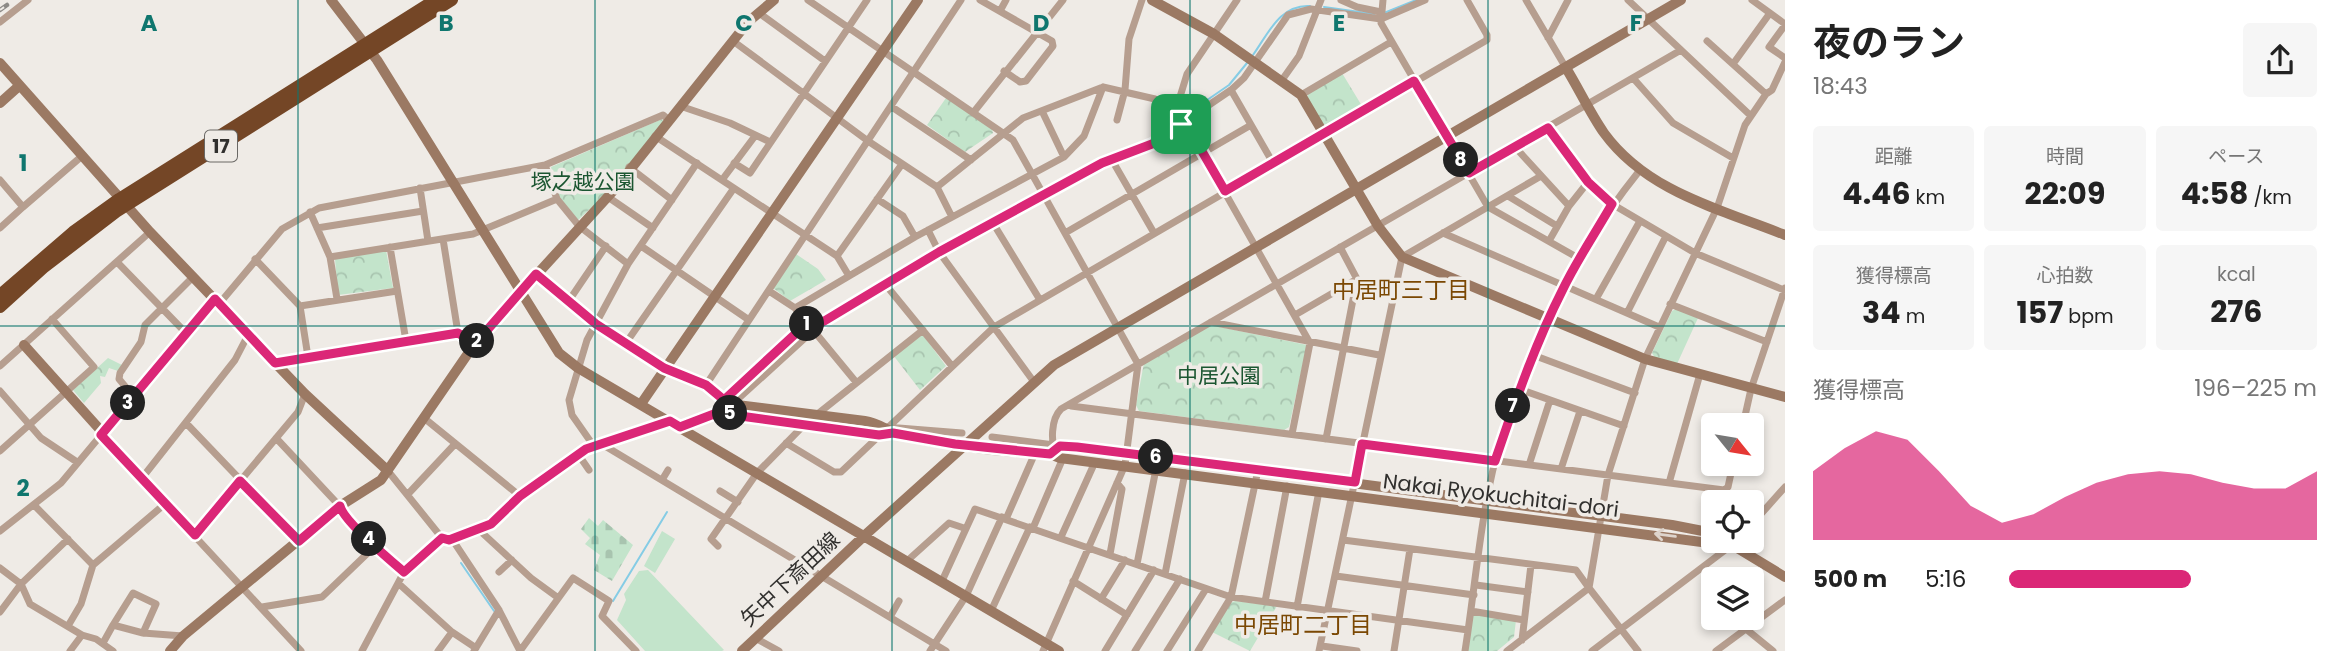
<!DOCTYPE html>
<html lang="ja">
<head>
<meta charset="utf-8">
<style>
	:root { --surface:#fff; --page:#f6f6f6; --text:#222; --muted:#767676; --accent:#db2777 }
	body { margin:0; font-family:Poppins,"Noto Sans JP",sans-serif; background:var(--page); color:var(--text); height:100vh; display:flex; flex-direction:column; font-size:26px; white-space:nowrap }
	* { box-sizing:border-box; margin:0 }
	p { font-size:23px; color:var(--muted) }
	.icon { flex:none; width:38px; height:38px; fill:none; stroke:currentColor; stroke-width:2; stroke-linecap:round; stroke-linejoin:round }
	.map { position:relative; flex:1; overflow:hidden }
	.details { display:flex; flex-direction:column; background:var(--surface); width:560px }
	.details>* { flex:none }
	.needle { width:46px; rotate:120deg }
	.fabs { position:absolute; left:1701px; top:413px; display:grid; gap:14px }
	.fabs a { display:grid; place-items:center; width:63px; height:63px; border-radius:7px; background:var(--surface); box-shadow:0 4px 10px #0003; font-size:35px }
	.pin { position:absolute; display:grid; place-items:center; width:60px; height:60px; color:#fff; margin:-30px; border-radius:14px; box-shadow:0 4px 10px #0006 }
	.km { position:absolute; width:35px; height:35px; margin:-18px; border-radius:50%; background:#222; color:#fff; font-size:19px; line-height:35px; text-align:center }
	.round { display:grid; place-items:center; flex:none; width:74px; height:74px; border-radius:7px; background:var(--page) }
	.overview { display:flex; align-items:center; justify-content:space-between; height:119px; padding:0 28px }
	h1 { font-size:38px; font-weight:700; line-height:52px }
	.metrics { display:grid; grid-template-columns:repeat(3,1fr); gap:10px; height:119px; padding:7px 28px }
	.metrics div { display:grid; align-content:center; border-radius:7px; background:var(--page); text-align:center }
	.metrics b { font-size:30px; font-weight:700 }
	.metrics small { font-size:19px; font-weight:400 }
	.metrics p { font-size:19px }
	.chart { height:196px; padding:14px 28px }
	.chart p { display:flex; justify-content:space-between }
	.chart svg { width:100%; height:126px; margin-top:7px; fill:var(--accent); opacity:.7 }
	ul { padding:0 28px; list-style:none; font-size:23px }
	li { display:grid; grid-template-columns:112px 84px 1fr; align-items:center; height:52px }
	li i { height:18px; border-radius:9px; background:var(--accent) }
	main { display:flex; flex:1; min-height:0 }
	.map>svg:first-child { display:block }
	.green { fill:#c3e4cb }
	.cemetery { fill:url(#cemetery-stones) }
	.park { fill:url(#park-crowns) }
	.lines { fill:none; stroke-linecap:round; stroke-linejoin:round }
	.stream { stroke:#85cce5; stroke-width:2 }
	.street { stroke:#b69e8f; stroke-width:7 }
	.secondary { stroke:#9b7963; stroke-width:10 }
	.highway { stroke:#744626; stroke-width:12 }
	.rail-casing { stroke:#8c8a86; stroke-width:4.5 }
	.rail { stroke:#efebe6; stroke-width:2; stroke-dasharray:5; stroke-linecap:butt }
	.oneway { stroke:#ded4cc }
	.route-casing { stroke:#fff; stroke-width:14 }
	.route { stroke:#db2777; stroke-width:9 }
	.grid { fill:none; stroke:#0f766e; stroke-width:2; stroke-opacity:0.55 }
	.labels { text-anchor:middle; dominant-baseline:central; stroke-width:7; stroke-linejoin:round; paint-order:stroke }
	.shield { fill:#efebe6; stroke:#6a6865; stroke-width:2 }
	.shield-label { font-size:19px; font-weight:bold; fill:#31302e }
	.park-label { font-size:21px; fill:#1b5631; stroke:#efebe6 }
	.street-label { font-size:21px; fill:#31302e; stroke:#efebe6 }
	.neighbourhood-label { font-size:23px; fill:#7b4803; stroke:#efebe6 }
	.grid-label { font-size:23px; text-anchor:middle; font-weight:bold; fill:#0f766e; stroke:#efebe6; stroke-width:7; stroke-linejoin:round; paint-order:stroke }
</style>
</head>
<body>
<main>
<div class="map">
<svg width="1785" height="651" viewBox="0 0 1785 651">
	<defs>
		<pattern id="cemetery-stones" width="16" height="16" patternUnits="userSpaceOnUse" patternTransform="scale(1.75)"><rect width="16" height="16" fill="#c3e4cb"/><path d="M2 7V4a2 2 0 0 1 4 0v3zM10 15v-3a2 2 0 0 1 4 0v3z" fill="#a8c4af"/></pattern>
		<pattern id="park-crowns" width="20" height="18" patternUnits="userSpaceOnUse" patternTransform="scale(1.75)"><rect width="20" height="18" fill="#c3e4cb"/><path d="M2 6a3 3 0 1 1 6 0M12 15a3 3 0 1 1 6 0" fill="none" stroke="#a8c4af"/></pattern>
	</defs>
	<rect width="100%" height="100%" fill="#efebe6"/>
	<path class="green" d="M662,531l13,8 -20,34 -11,-7z
		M648,570l76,80 -2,1h-77l-28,-31 9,-20 -2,-6 15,-23z"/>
	<path class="cemetery" d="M589,518l9,8 5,-6 30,25 -21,36 -18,-11 6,-15 -15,-11 5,-6 -9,-9z"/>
	<path class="park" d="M1342,73l20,33 -34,19 -5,-1 -16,-27 2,-5z
		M946,98l46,31 1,4 -28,19 -38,-27z
		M662,119l2,3 -55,69 -31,29 -19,-23 -8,-30z
		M386,250l7,38 -55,7 -3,-36z
		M796,254l22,15 8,11 -36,21 -17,-13z
		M1676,309l22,9 -21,46 -22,-6 -3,-5 20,-42z
		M1210,325l97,20 -18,82 -5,3 -145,-19 -3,-6 8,-42z
		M920,335h3l23,31 -26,24 -27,-35z
		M108,358l14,7 -4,6 -9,-3 -4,9 -5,-1 1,7 -17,20 -11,-13z
		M1235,601l42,5 -27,45 -38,-19 18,-29z
		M1472,613l44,7 -2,17 -17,14h-31z"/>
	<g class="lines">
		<path class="stream" d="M1324,7l50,7
			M1384,13l32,-13
			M1253,55c15,-21 27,-51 57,-49
			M1181,118l48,-33 18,-22
			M1045,189l65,-34 41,-16 24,-16
			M941,245l95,-52
			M812,322l121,-72
			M715,410l9,-8
			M686,420l17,-6
			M461,563l33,48
			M613,601l54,-89"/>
		<path class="street" d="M808,0l205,140 125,224 -13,101 -82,186
			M980,0l72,41 1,5 -27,35 -6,1 -16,-11
			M1341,0l16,7 24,5
			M1383,0l-2,23 107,184 92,52
			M1526,0l40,68
			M1628,0l123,116
			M1752,0l33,24
			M1000,11l6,-11
			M759,13l66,48
			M0,22l28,-22
			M1785,25l-16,22 16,11
			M1548,38l20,-38
			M733,41l135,100 69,46 15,30
			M1733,64l37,-51
			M1633,78l40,45 60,35
			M1282,80l17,-24 22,-56
			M1231,90l42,73
			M1766,94l6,-4 13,-28
			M1301,95l90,-53
			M680,106l50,17 40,19
			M892,107l79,53
			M1042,111l22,46
			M973,113l90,-113
			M1175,113l12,-39 50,-74
			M1117,120l8,-30 4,-51 13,-39
			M1185,122l125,221 -18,91
			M1548,128l40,54 24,22 83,49 89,37
			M655,136l182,120 12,20
			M1515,147l54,59
			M1112,160l42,73
			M734,163l16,10 117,-173
			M545,165l12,34 22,27 49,38
			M629,167l43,33
			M0,180l23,27 -23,21
			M722,180l33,-44
			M937,187l86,-69 80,-31 52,12 20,14 6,11
			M420,188l8,53
			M1508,196l49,30
			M608,197l45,31
			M877,199l26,17 12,21
			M23,207l59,-51
			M310,212l20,45 7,42
			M993,223l47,77
			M317,228l106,-17
			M928,230l11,22 95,130
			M1065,233l186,-108
			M1443,233l216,94
			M443,239l15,94
			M1549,241l20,-35 19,-24
			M641,246l108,74
			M390,247l16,94
			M837,256l65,-92
			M330,257l143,-23 84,-35
			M255,259l45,47 8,51
			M118,263l68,70
			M536,274l61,48
			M885,284l67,82
			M769,291l26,17 61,74
			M1596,299l44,-78
			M568,302l38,-56
			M219,304l63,-75 37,-21 226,-43 118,-50 6,5
			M1670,304l97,38
			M300,306l97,-15
			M795,308l120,-71 149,-80 20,-21 19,-49
			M1627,313l39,-77
			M1295,315l62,-36 35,15
			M1211,322l168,33
			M807,323l-83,77 -17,-12 -1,-3 255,-385
			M596,324l68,43 42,18
			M626,343l108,-155
			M1533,355l102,38
			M275,363l183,-30 17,11
			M0,366l150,-134
			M1519,389l105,37
			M0,391l41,47 36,24
			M134,397l-15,-18 1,-6 21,-31 4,-17 48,-48
			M1071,406l653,84 4,-3 5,-23
			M424,418l96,78
			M186,423l113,118
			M1743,425l8,-36 34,-101
			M680,427l47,-18 100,-91 112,-66 163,-89 50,-19 29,-20 50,-34 13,-12 44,-63 23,-6 70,10 44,-19
			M886,427l76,6
			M101,435l200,216
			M992,437l62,8
			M276,438l88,94 10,17
			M1326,439l31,-160 -17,-32
			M600,443l346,208
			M786,443l48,29h7l153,-145 493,-287v-5l-20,-35
			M593,445l-21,-30 -3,-15 18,-60 41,-76 69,-101
			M0,451l94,-84 -42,-48
			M578,454l11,16
			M1057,454c-7,-11 -6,-35 4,-45l620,-359
			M1529,465l21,-65
			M1561,469l19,-58
			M388,471l54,67 7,2 42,-16 29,-28 66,-47 83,-27
			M142,478l93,-118 13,-25
			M662,480l6,-10
			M1669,483l31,-109
			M720,491l18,11
			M409,493l46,-49
			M34,505l59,60
			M1006,519l29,-66
			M1752,524l33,-37
			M1033,528l30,-70
			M478,529l53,49 26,19
			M0,531l61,-48 154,-184
			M195,535l103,-123 7,-18
			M1061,537l34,-75
			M452,539l47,71 21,41
			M1343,540l233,30 13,18 -82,63
			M718,546l-7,-7 46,-66 48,-49 118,-94
			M1110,554l12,-65 -5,-6
			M907,561l42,-38 15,5
			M1137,564l19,-95
			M0,568l21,16 9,20 52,31
			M499,572l13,-12
			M1165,574l20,-101
			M1336,576l138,19
			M942,581l33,-72 256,88 237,33
			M1073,581l54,34
			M398,583l54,49 24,16
			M1476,585l52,7
			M1101,599l24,-39
			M1265,602l22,-116
			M262,607l60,-10 50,-48h4l28,23
			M1297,607l22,-116
			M991,611l39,-84
			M1471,611l53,9
			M0,612l21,-28 47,-45
			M890,617l9,-16
			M113,625l20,-32 23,11 -13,29
			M68,626l13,-22 12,-39 73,-62
			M1746,629l27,22
			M755,638l24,13
			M1522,640l9,-75
			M103,643l10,-18 30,8 40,3
			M1322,646l35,5
			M70,651l12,-16 14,4 17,12
			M362,651l42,-79 38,-34
			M438,651l14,-19
			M474,651l25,-41
			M520,651l53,-73 36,23 -7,15 34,35
			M930,651l36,-55 36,-79
			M1105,651l49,-81
			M1135,651l45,-72
			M1167,651l39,-62
			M1198,651l33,-54 27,-127
			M1319,651l83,-394 139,-81
			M1394,651l16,-102
			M1465,651c10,-63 15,-129 30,-190 26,-103 78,-208 145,-291
			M1592,651l145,-110
			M1638,651l-49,-63 19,-113 37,-116 72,-151 28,-83 21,-31 -59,-53
			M1716,651l69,-51"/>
		<path class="secondary" d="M331,0l46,60 182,293 19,15 481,283
			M1152,0l62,34 87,61 77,131 24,31 243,102 140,38
			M0,63l150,169 155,162 83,77
			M1566,68c13,21 24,45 38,65 43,59 116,76 181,102
			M0,103l19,-17
			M24,345l79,88
			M641,404l277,-404
			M727,409l10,-4 128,16c15,2 25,12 39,15 47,10 98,16 146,18l10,4 672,88
			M727,409l6,6 146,19 14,-1
			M1050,454l10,-8 17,1 595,78 41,8
			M1729,543l56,34
			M170,651l13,-15 157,-130 41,-26 97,-141 136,-149 134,-168 26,-22
			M742,651l122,-115 190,-171 627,-365"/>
		<path class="highway" d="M0,295l73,-63 46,-33 316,-199
			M0,307l43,-39 73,-56 336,-212"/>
		<defs>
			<path id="rail" d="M0,10l7,-5"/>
		</defs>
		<use href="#rail" class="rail-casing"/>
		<use href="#rail" class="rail"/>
	</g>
	<defs><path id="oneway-shaft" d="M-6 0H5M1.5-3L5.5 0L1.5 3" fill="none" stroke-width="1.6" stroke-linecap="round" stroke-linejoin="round" transform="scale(1.75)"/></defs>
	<use class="oneway" href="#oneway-shaft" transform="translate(1665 535) rotate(-172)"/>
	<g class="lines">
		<defs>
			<path id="route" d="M1414,81l55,92 79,-45 40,54 24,22c-16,28 -35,56 -49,85 -28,55 -48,113 -68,172l-133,-17 -7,38 -278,-35 -17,-1 -10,8 -95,-10 -62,-11 -14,2 -146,-20 -6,-6 -47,18 -10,-6 -84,28 -66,47 -29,28 -42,16 -7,-2 -38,34c-13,-11 -61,-52 -64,-66l-41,35 -59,-60 -45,54 -94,-100 114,-136 60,64 183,-30 17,11 61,-70 60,50 68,44 42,17 18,15 83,-77 4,6 128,-77 163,-89 50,-19 33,-22 40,69z"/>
		</defs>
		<use href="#route" class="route-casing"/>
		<use href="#route" class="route"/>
	</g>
	<path class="grid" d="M298,0v651M595,0v651M892,0v651M1190,0v651M1488,0v651M0,326h1785"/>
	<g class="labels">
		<rect class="shield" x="205" y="130.5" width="32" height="31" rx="5"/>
		<g class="shield-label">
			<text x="221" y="146">17</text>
		</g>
		<g class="park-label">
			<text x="583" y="181">塚之越公園</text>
			<text x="1219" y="375">中居公園</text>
		</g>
		<g class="street-label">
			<text transform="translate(1501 495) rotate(7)">Nakai Ryokuchitai-dori</text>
			<text transform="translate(790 579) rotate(-43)">矢中下斎田線</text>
		</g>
		<g class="neighbourhood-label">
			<text x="1401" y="290">中居町三丁目</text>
			<text x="1303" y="625">中居町二丁目</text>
		</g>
	</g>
	<g class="grid-label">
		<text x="149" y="31">A</text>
		<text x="446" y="31">B</text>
		<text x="744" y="31">C</text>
		<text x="1041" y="31">D</text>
		<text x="1339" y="31">E</text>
		<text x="1636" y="31">F</text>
		<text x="23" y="171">1</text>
		<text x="23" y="496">2</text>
	</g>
</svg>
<div class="fabs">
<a><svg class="needle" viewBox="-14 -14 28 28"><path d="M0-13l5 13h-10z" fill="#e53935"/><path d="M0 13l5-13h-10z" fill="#767676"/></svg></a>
<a><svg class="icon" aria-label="locate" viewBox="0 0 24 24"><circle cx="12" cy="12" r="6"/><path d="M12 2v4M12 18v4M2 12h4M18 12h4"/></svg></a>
<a><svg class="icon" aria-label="layers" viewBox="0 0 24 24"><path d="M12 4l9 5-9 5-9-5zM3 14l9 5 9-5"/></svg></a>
</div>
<div class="pin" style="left:1181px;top:124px;background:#1e9e55"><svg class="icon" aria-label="arrive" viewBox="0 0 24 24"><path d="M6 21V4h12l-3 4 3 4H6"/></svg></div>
<b class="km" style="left:807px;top:324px">1</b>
<b class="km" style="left:477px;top:341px">2</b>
<b class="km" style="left:128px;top:403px">3</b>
<b class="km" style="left:369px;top:539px">4</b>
<b class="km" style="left:730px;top:413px">5</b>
<b class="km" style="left:1156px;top:457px">6</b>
<b class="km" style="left:1513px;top:406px">7</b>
<b class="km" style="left:1461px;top:160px">8</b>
</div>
<section class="details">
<div class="overview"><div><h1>夜のラン</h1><p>18:43</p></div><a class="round"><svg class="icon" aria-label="share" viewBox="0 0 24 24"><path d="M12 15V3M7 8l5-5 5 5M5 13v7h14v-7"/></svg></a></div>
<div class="metrics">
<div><p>距離</p><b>4.46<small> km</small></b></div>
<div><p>時間</p><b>22:09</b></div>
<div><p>ペース</p><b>4:58<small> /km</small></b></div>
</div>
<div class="metrics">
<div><p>獲得標高</p><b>34<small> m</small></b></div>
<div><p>心拍数</p><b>157<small> bpm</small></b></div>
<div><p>kcal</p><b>276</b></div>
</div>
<div class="chart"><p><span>獲得標高</span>196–225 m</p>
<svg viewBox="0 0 160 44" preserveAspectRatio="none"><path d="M0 44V20L10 12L20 6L30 9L40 20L50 32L60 38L70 35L80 29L90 24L100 21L110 20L120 21L130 24L140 26L150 26L160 20V44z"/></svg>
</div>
<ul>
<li><b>500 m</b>5:16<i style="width:59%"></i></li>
</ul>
</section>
</main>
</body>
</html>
